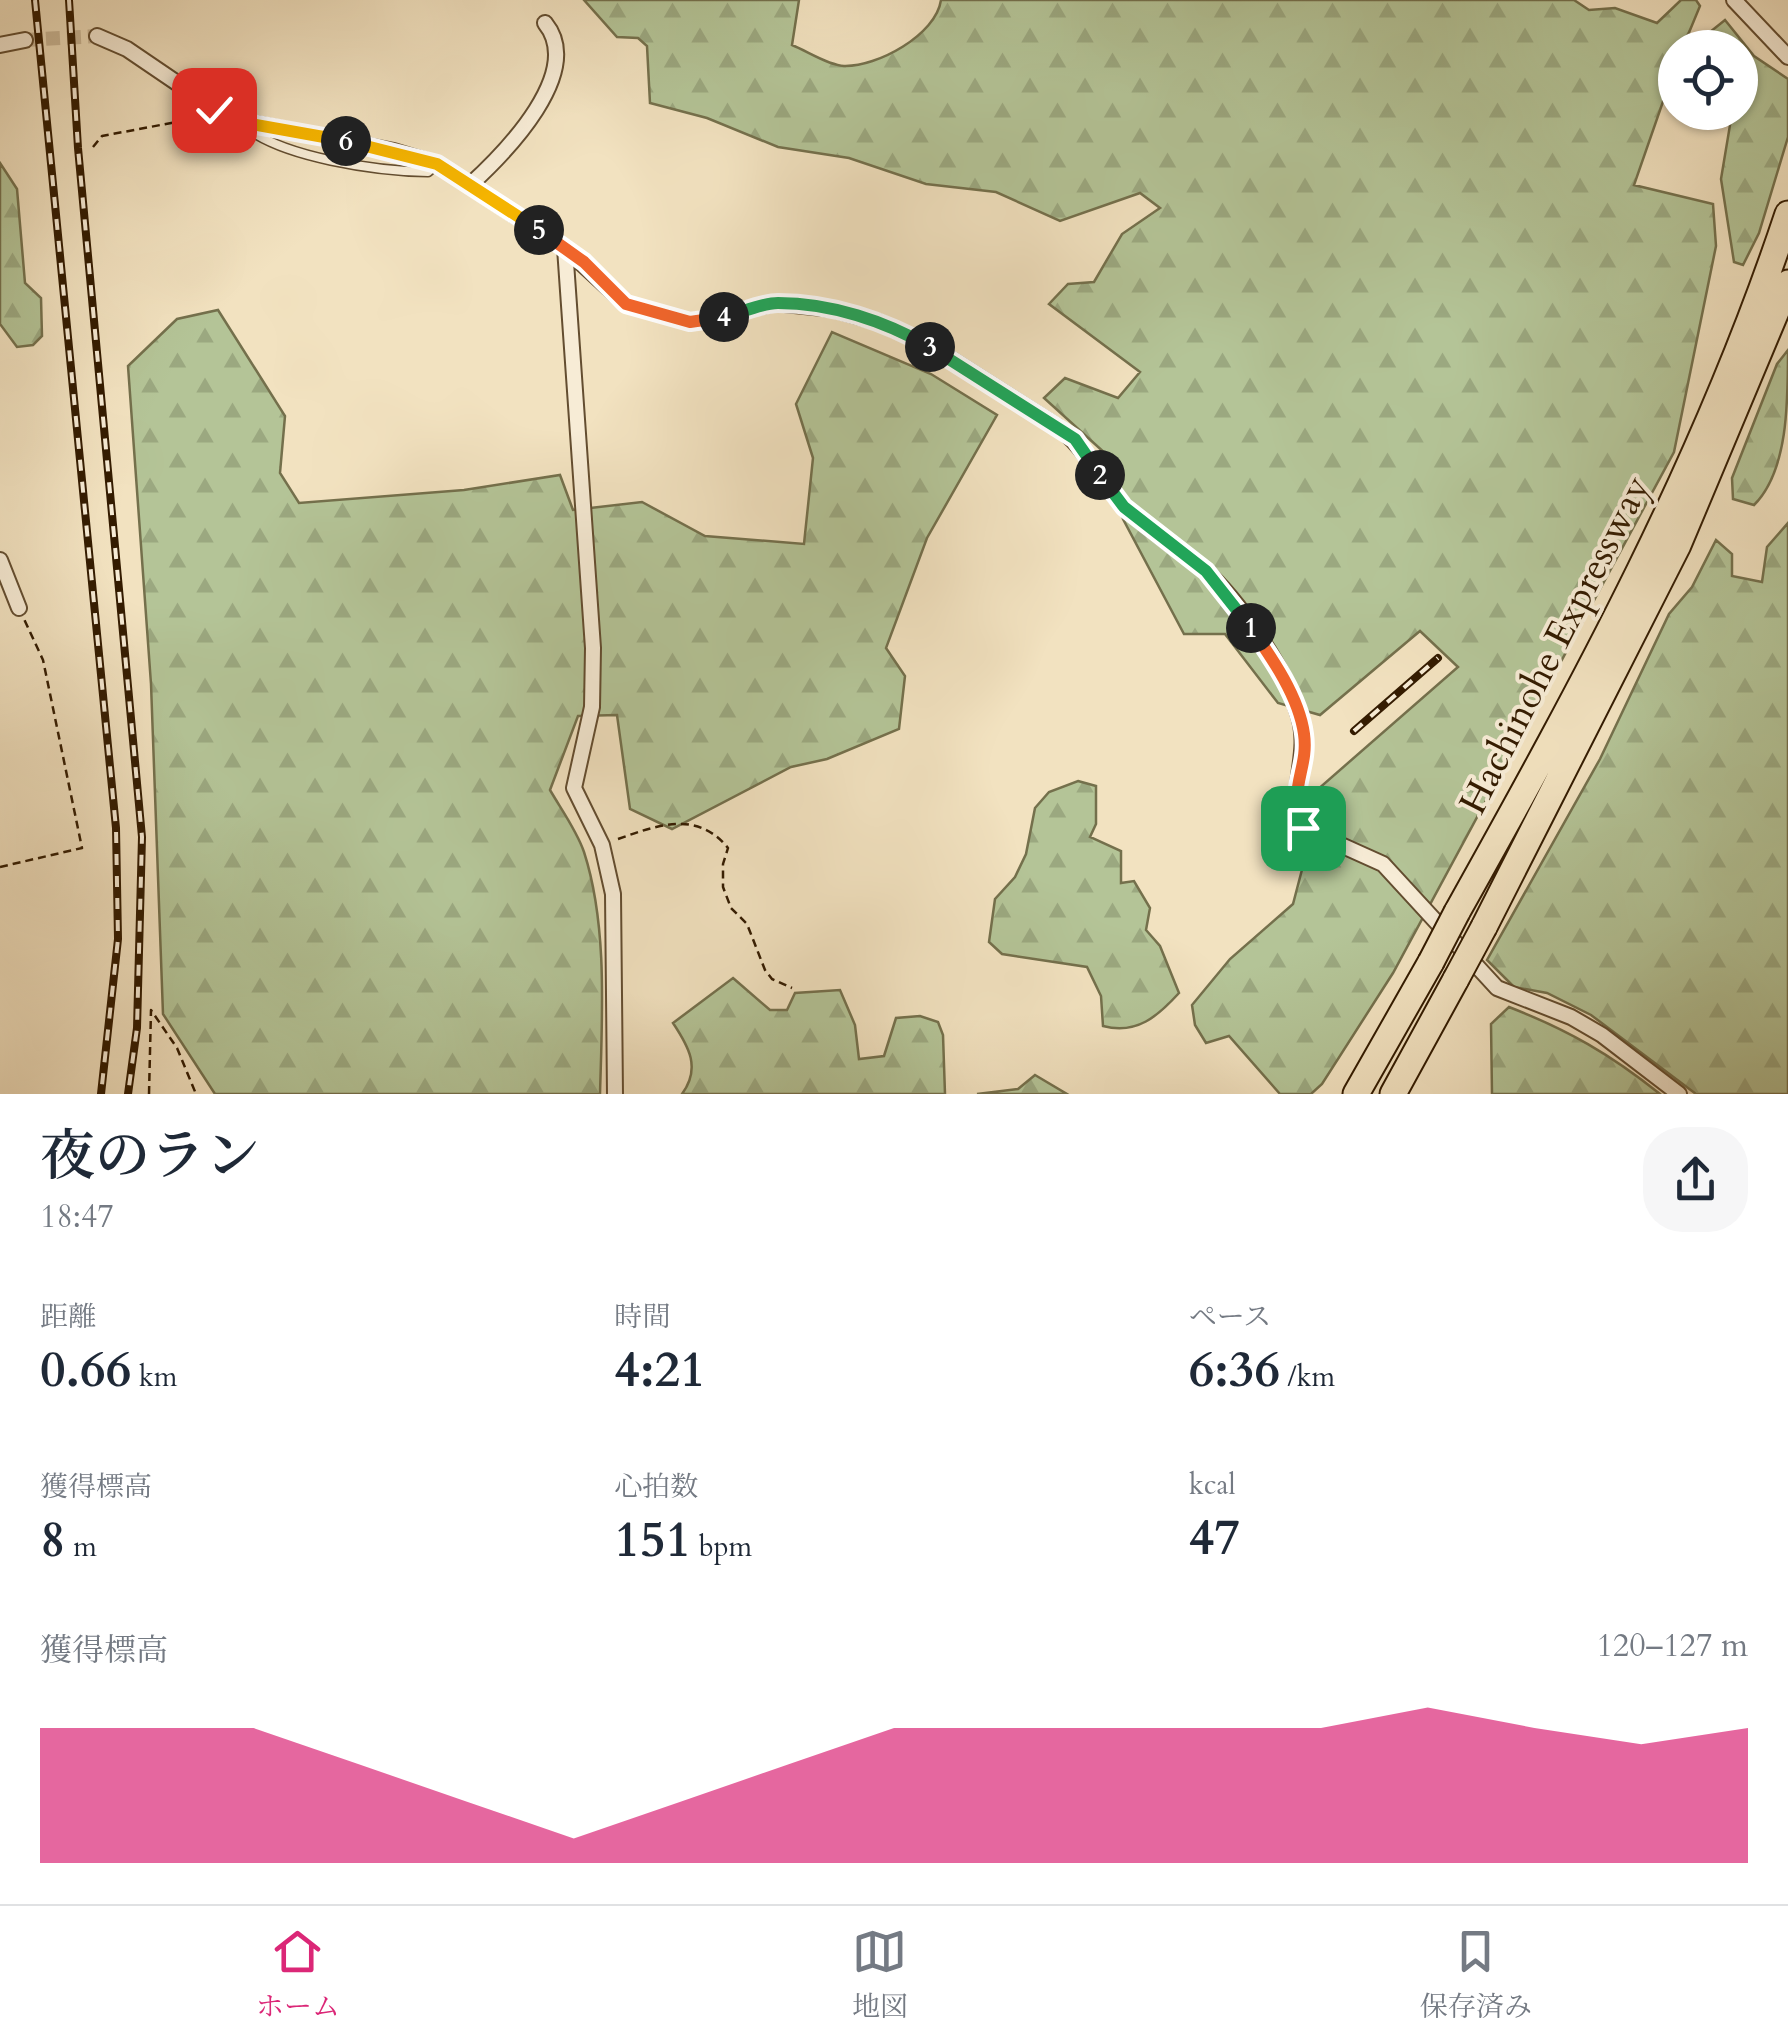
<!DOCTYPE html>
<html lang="ja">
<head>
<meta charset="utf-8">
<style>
	:root { --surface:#fff; --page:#f6f6f7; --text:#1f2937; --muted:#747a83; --line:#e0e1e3; --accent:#db2777 }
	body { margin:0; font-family:Cardo,"Noto Serif JP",serif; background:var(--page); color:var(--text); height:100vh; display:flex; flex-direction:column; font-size:38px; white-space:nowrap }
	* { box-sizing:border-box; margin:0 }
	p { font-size:32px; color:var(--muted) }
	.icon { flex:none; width:55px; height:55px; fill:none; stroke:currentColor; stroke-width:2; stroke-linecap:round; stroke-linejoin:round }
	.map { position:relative; height:1094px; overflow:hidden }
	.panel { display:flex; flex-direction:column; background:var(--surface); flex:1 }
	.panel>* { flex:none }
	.fabs { position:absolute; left:1658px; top:30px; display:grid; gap:20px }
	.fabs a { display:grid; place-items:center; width:100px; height:100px; border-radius:50%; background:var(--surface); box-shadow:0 2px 8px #0004; font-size:50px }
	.pin { position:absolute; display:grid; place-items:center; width:85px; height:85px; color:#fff; margin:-42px; border-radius:20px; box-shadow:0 5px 15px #0006 }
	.km { position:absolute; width:50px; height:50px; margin:-25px; border-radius:50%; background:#222; color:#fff; font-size:28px; line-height:50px; text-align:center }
	.round { display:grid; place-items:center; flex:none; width:105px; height:105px; border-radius:40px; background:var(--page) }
	.summary { display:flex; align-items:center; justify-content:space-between; height:170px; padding:0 40px }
	h1 { font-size:55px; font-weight:600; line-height:75px }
	.metrics { display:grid; grid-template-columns:repeat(3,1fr); gap:15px; height:170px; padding:10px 40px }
	.metrics div { display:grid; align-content:center }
	.metrics b { font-size:50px; font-weight:600 }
	.metrics small { font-size:28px; font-weight:400 }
	.metrics p { font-size:28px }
	.chart { height:280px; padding:20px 40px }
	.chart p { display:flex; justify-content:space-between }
	.chart svg { width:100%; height:180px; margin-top:10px; fill:var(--accent); opacity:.7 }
	.menu { display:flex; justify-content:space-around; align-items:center; height:140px; border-top:2px solid var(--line); background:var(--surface); font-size:28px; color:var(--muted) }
	.menu a { display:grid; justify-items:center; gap:5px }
	.menu .active { color:var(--accent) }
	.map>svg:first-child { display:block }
	.forest { fill:url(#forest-firs); stroke:#74704c; stroke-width:2.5 }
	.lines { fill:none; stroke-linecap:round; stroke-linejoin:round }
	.street-tunnel { stroke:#ccba9a; stroke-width:14; stroke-dasharray:14 7; stroke-linecap:butt }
	.lane-casing { stroke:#634d30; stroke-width:11 }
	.street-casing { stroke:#634d30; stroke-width:18 }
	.highway-casing { stroke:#331b00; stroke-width:29 }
	.path { stroke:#331b00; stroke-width:2.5; stroke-dasharray:8 5; stroke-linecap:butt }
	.lane { stroke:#f7ecd6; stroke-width:8 }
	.street { stroke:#f7ecd6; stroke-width:14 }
	.highway { stroke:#f2e2c0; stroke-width:25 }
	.rail-casing { stroke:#331b00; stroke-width:8 }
	.rail { stroke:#f7ecd6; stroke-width:4; stroke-dasharray:11; stroke-linecap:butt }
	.highway-bridge-casing { stroke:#331b00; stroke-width:29; stroke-linecap:butt }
	.highway-bridge { stroke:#f2e2c0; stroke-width:25 }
	.split-1-casing { stroke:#fff; stroke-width:20 }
	.split-2-casing { stroke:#fff; stroke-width:20 }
	.split-3-casing { stroke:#fff; stroke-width:20 }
	.split-4-casing { stroke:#fff; stroke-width:20 }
	.split-5-casing { stroke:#fff; stroke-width:20 }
	.split-6-casing { stroke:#fff; stroke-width:20 }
	.split-7-casing { stroke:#fff; stroke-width:20 }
	.split-1 { stroke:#f0652b; stroke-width:12 }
	.split-2 { stroke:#22a559; stroke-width:12 }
	.split-3 { stroke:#22a559; stroke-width:12 }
	.split-4 { stroke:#22a559; stroke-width:12 }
	.split-5 { stroke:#f0652b; stroke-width:12 }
	.split-6 { stroke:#f5b400; stroke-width:12 }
	.split-7 { stroke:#f5b400; stroke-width:12 }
	.labels { text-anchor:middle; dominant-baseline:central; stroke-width:8; stroke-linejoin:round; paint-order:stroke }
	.street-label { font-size:38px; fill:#331b00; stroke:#f7ecd6 }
</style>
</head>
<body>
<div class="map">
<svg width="1788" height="1094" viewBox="0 0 1788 1094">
	<defs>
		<pattern id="forest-firs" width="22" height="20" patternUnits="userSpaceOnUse" patternTransform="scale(2.5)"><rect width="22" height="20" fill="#b4c497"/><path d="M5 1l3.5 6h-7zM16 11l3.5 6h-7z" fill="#9ba880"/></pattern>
	</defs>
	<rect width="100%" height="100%" fill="#f2e2c0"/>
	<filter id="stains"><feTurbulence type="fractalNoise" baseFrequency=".002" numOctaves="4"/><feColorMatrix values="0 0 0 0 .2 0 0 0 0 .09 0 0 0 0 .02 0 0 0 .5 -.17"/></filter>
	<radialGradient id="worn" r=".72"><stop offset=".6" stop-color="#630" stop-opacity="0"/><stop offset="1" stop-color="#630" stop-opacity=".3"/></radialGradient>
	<path class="forest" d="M584,0h215l-7,45c15,6 36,20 52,21 33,1 92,-31 97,-66h633l15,10 26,-2 42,15 24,-23h15l4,6 -17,41 -8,1v19l-41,118 79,19 3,42 -42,206 -281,521 -71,111 -11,10h-31l-51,-58 -23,7 -11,-18 -3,-20 38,-46 63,-55 11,-42 5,-65 149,-130 -38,-36 -100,84 -42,-12 -53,-69h-41l-61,-115 -16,-64 -63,-57 21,-20 53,20 22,-26 -91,-68 19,-20 26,-2 28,-48 38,-26 -20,-15 -80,28 -64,-29 -70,-8 -77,-26 -71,-11 -71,-29 -57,-15 -3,-57 -9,-8 -21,-1z
		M1725,20l29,36 34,23v58l-29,96 -16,32 -9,-3 -13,-83 11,-66 8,-1v-64l-28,-1 -2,-15z
		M0,163l17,26 8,94 16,15 1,38 -9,9 -16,2 -17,-23z
		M218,310l67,106 -5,57 19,30 165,-13 96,-15 13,35 69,-8 63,34 99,8 9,-86 -17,-54 36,-72 99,42 66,41 -70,123 -41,110 19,28 -6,53 -72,30 -36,8 -119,62 -42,-20 -13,-94 -39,1 -28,74c11,19 27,41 34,62 24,74 18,165 16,242h-385l-52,-80 -12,-330 -23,-318 49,-47z
		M1788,350c0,53 0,121 -34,155l-21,-6 -1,-21 45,-114z
		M1788,523v571h-92l-105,-79 -44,-22 -33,-6 -27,-27 113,-201 69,-145 23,-27 24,-47 16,14v22l30,6 5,-35z
		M1078,781l18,5v38l-6,13 31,14v32l13,-2 16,27 -4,22 14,16 19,47c-21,23 -42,42 -76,33l-2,-30 -14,-29 -85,-13 -13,-12 6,-43 20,-22 11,-23 9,-46 14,-16z
		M733,978l37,32h17l8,-17 45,-3 15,35 4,34 25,-3 12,-38 24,-2 18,6 5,13 2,59h-263c19,-26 7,-47 -9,-71z
		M1509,1007c59,23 101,47 151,87h-168l-1,-70z
		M1035,1075l32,19h-90l41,-5z"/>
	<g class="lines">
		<path class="street-tunnel" d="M25,40l72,-4"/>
		<defs>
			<path id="lane" d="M243,125c38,33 135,46 185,47l8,-7"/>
			<path id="street" d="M1734,0l54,57
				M97,36l30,13 103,70 164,32 43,13 128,84 61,56 64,18 85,-19 58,6 45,13 49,22 129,82c31,21 43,55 69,81 24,24 53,41 78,62 36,31 83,101 96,147 12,40 -12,72 4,112l80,36 114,124 74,29 31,18 77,59
				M0,45l25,-5
				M470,185c36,-33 115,-113 75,-162
				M565,248l28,400 -1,59 -18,81 28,57 11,49 2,200
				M0,560l19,48"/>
			<path id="highway" d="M1457,912c128,-229 248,-448 331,-698
				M1484,927l194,-382 110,-262
				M1356,1094l75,-132
				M1393,1094l63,-115"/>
		</defs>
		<use href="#lane" class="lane-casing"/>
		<use href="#street" class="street-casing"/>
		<use href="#highway" class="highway-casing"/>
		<path class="path" d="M93,147l9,-11 101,-19
			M618,839c40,-14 79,-29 110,9l-5,16v23l8,21 16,16 18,46 7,9 20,9
			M0,867l82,-19 -39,-188 -19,-41
			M149,1094l2,-84 26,38 19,46"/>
		<use href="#lane" class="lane"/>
		<use href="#street" class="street"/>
		<use href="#highway" class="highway"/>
		<defs>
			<path id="rail" d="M35,0l81,828 2,111 -17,155
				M69,0l9,148 64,689 -5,191 -9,66
				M1354,731l84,-73"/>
		</defs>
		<use href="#rail" class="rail-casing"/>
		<use href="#rail" class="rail"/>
		<defs>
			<path id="highway-bridge" d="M1431,962l26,-50
				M1456,979l28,-52"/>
		</defs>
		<use href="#highway-bridge" class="highway-bridge-casing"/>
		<use href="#highway-bridge" class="highway-bridge"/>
	</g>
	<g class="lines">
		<defs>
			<path id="split-1" d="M1251,628c21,30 48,69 53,106 5,36 -17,53 -1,94"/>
			<path id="split-2" d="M1100,475l24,32 82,64 45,57"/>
			<path id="split-3" d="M930,347l145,92 25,36"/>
			<path id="split-4" d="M724,317c17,-4 37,-14 54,-14 53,0 107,18 152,44"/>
			<path id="split-5" d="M539,230l45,32 42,42 64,18 34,-5"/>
			<path id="split-6" d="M346,141l91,23 102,66"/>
			<path id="split-7" d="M214,110l26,12 106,19"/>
		</defs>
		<use href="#split-1" class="split-1-casing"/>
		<use href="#split-2" class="split-2-casing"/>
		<use href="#split-3" class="split-3-casing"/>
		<use href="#split-4" class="split-4-casing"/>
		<use href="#split-5" class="split-5-casing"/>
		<use href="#split-6" class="split-6-casing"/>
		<use href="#split-7" class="split-7-casing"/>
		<use href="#split-1" class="split-1"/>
		<use href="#split-2" class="split-2"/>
		<use href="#split-3" class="split-3"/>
		<use href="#split-4" class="split-4"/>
		<use href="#split-5" class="split-5"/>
		<use href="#split-6" class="split-6"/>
		<use href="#split-7" class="split-7"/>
	</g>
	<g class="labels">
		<g class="street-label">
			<text transform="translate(1555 645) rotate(-63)">Hachinohe Expressway</text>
		</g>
	</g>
	<rect width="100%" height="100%" filter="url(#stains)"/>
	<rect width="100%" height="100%" fill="url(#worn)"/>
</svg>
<div class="fabs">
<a><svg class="icon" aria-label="locate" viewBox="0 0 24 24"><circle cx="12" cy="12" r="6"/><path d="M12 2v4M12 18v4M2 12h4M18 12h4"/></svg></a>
</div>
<div class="pin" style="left:1303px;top:828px;background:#1e9e55"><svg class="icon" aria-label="arrive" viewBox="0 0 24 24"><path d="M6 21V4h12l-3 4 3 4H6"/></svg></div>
<div class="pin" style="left:214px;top:110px;background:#d93025"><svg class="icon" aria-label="check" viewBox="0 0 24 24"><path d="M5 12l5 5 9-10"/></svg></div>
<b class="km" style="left:1251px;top:628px">1</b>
<b class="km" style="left:1100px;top:475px">2</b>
<b class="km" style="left:930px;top:347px">3</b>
<b class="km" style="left:724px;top:317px">4</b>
<b class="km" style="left:539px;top:230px">5</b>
<b class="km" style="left:346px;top:141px">6</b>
</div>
<section class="panel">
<div class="summary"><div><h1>夜のラン</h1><p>18:47</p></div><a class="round"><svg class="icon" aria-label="share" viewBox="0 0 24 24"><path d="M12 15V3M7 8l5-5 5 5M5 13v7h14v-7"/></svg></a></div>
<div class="metrics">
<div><p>距離</p><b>0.66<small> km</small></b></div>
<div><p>時間</p><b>4:21</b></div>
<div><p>ペース</p><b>6:36<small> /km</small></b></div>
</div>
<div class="metrics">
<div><p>獲得標高</p><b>8<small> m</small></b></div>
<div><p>心拍数</p><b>151<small> bpm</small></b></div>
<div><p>kcal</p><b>47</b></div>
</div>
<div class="chart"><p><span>獲得標高</span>120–127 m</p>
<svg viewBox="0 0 160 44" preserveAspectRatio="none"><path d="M0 44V11L10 11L20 11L30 20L40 29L50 38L60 29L70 20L80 11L90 11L100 11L110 11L120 11L130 6L140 11L150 15L160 11V44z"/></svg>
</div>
</section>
<nav class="menu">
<a class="active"><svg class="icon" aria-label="home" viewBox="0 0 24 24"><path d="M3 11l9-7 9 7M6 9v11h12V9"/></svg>ホーム</a>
<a><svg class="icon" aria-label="map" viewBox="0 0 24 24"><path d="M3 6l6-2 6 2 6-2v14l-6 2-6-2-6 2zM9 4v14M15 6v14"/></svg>地図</a>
<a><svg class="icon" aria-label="saved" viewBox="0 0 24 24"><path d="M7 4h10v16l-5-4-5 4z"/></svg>保存済み</a>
</nav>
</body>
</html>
